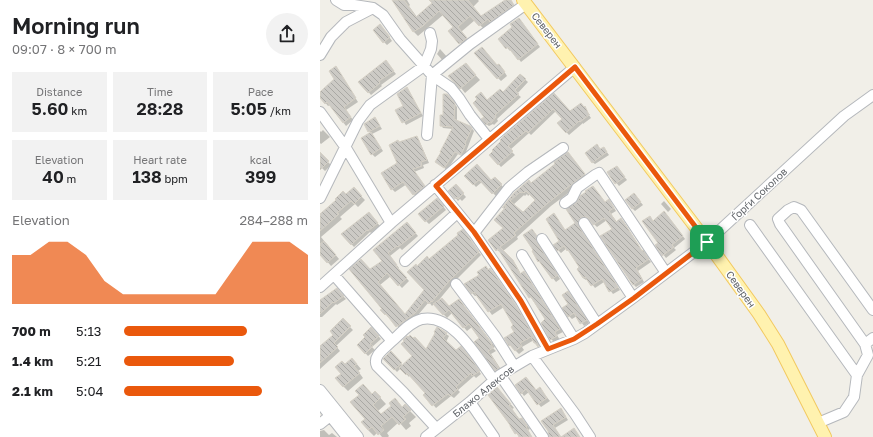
<!DOCTYPE html>
<html lang="en">
<head>
<meta charset="utf-8">
<style>
	:root { --surface:#fff; --page:#f2f2f2; --text:#202124; --muted:#757577; --accent:#ea580c }
	body { margin:0; font-family:"Golos Text",sans-serif; background:var(--page); color:var(--text); height:100vh; display:flex; flex-direction:column; font-size:15px; white-space:nowrap }
	* { box-sizing:border-box; margin:0 }
	p { font-size:13px; color:var(--muted) }
	.icon { flex:none; width:22px; height:22px; fill:none; stroke:currentColor; stroke-width:2; stroke-linecap:round; stroke-linejoin:round }
	.map { position:relative; flex:1; overflow:hidden }
	.drawer { display:flex; flex-direction:column; background:var(--surface); width:320px }
	.drawer>* { flex:none }
	.pin { position:absolute; display:grid; place-items:center; width:34px; height:34px; color:#fff; margin:-17px; border-radius:8px; box-shadow:0 2px 6px #0006 }
	.round { display:grid; place-items:center; flex:none; width:42px; height:42px; border-radius:21px; background:var(--page) }
	.headline { display:flex; align-items:center; justify-content:space-between; height:68px; padding:0 12px }
	h1 { font-size:22px; font-weight:600; line-height:30px }
	.metrics { display:grid; grid-template-columns:repeat(3,1fr); gap:6px; height:68px; padding:4px 12px }
	.metrics div { display:grid; align-content:center; border-radius:0px; background:var(--page); text-align:center }
	.metrics b { font-size:17px; font-weight:600 }
	.metrics small { font-size:11px; font-weight:400 }
	.metrics p { font-size:11px }
	.chart { height:112px; padding:8px 12px }
	.chart p { display:flex; justify-content:space-between }
	.chart svg { width:100%; height:72px; margin-top:4px; fill:var(--accent); opacity:.7 }
	ul { padding:0 12px; list-style:none; font-size:13px }
	li { display:grid; grid-template-columns:64px 48px 1fr; align-items:center; height:30px }
	li i { height:10px; border-radius:5px; background:var(--accent) }
	main { display:flex; flex:1; min-height:0 }
	.map>svg:first-child { display:block }
	.shadow { fill:#0003; fill-rule:evenodd }
	.building { fill:url(#building-back-hatch); stroke:#d6d1c6; fill-rule:evenodd }
	.lines { fill:none; stroke-linecap:round; stroke-linejoin:round }
	.minor-casing { stroke:#b5b8bc; stroke-width:12 }
	.major-casing { stroke:#f2c960; stroke-width:14 }
	.minor { stroke:#fff; stroke-width:10 }
	.major { stroke:#fff2af; stroke-width:12 }
	.route-casing { stroke:#fff; stroke-width:8 }
	.route { stroke:#ea580c; stroke-width:5 }
	.labels { text-anchor:middle; dominant-baseline:central; stroke-width:3; stroke-linejoin:round; paint-order:stroke }
	.street-label { font-size:10px; fill:#5f6368; stroke:#fff }
</style>
</head>
<body>
<main>
<section class="drawer">
<div class="headline"><div><h1>Morning run</h1><p>09:07 · 8 × 700 m</p></div><a class="round"><svg class="icon" aria-label="share" viewBox="0 0 24 24"><path d="M12 15V3M7 8l5-5 5 5M5 13v7h14v-7"/></svg></a></div>
<div class="metrics">
<div><p>Distance</p><b>5.60<small> km</small></b></div>
<div><p>Time</p><b>28:28</b></div>
<div><p>Pace</p><b>5:05<small> /km</small></b></div>
</div>
<div class="metrics">
<div><p>Elevation</p><b>40<small> m</small></b></div>
<div><p>Heart rate</p><b>138<small> bpm</small></b></div>
<div><p>kcal</p><b>399</b></div>
</div>
<div class="chart"><p><span>Elevation</span>284–288 m</p>
<svg viewBox="0 0 160 44" preserveAspectRatio="none"><path d="M0 44V14L10 14L20 6L30 6L40 14L50 30L60 38L70 38L80 38L90 38L100 38L110 38L120 22L130 6L140 6L150 6L160 14V44z"/></svg>
</div>
<ul>
<li><b>700 m</b>5:13<i style="width:67%"></i></li>
<li><b>1.4 km</b>5:21<i style="width:60%"></i></li>
<li><b>2.1 km</b>5:04<i style="width:75%"></i></li>
</ul>
</section>
<div class="map">
<svg width="553" height="437" viewBox="0 0 553 437">
	<defs>
		<pattern id="building-back-hatch" width="6" height="6" patternUnits="userSpaceOnUse"><rect width="6" height="6" fill="#cccac5"/><path d="M-1 5l2 2M0 0l6 6M5-1l2 2" fill="none" stroke="#a9a8a4"/></pattern>
	</defs>
	<rect width="100%" height="100%" fill="#f1efe8"/>
	<path class="shadow" d="M73,0h14l3,5 -1,1 8,11 16,-14 -2,-3h47l1,1 -6,6 9,10 25,-17h3l8,10 -33,20 -10,-10 -14,12 10,11 -6,5 -15,-17 4,-4 -11,-12 -25,21 -4,-4z
		M201,22l19,25 -19,15 -9,-12 -2,1 -11,-12z
		M63,28l9,13 -5,4 -3,-3z
		M120,49l8,9 -4,4 -7,-8z
		M68,64l8,10 -15,11 1,1 -11,9 -11,-13z
		M177,66l5,2 5,8 -6,5 -3,-3z
		M150,69l10,11 -15,13 -4,-5z
		M18,71l20,31 -12,8 7,10 -7,6 -16,-21 -2,1 -8,-10v-3l16,-13z
		M200,75l8,7 -11,12 4,3 -24,22 1,2 -4,4 -1,-1 -4,2 -3,-2 -1,-7 2,-16 16,-8z
		M86,88l17,28 -17,9 -9,-15 7,-4z
		M234,94l16,18 11,-8 9,11h-1l2,3 -8,6v-1l-14,12 -11,-12 5,-4 -7,-8 -25,24 -2,-2 -19,17 5,5 -14,12 -11,-12z
		M130,98l7,9v14l13,5 4,5 -10,26 -6,-3 -11,16 -11,-8 17,-33 -10,-1 -2,-3z
		M55,118l7,11 -10,5 11,17 -8,6 -3,-3 -1,-21 -2,-2z
		M3,130l7,7 -9,7 -1,-1v-12l1,1z
		M97,137l2,3 10,23 -6,2 1,3 -10,4 13,17 -11,8 -9,-13 -12,8 -3,-3 6,-26 2,-20z
		M277,145l4,5 3,-2 5,7 -14,9 -3,-2z
		M248,153l20,25 -37,28 -34,31 1,2 -15,12 13,14 5,9 3,-1 3,3 36,56 -6,3 3,5 -5,3 -4,-4 -5,-19 -45,-67 -4,-3 7,-21 1,-19 -2,-2 11,-15 17,-9zM211,193l6,7 -14,13 -10,-8 11,-10 1,1 2,-2 1,2z
		M0,154l11,11 -6,6 -5,-5z
		M299,170l8,10 -8,6 -11,-13z
		M146,176l25,6 4,-4 9,10 -8,8 -14,-14 -6,5z
		M136,186l10,11 -4,4 -2,-2 -2,2 -8,-10z
		M34,189l11,11 -7,7 -3,-3 -15,13 2,2 -21,18 18,22 -8,7 -11,-13v-37l17,-16 9,-4z
		M314,194l9,11 -8,6 -3,-3z
		M344,201l7,8 -3,3 -7,-8z
		M120,202l6,8 -17,14 -3,-3z
		M285,203h6l5,8 -5,3 6,8 4,-3 3,3 19,30 8,10 -13,9 6,11 -8,5 -3,-3 -20,-55 -6,-9 -10,7 -7,-7 -4,-1 -3,1 -3,6 1,4 39,60 -7,4 -9,-12 -9,6 -7,-9 -2,1 -3,-2 -2,-11 -14,-19 -6,5 -3,-3 7,-19 12,-7 -10,-14z
		M347,215l18,24 -11,9 2,2 -10,8 -10,-13 3,-2 -6,-21z
		M51,216l9,10 -9,7 -1,-1 -16,15 -12,-13z
		M90,226l8,10 -16,14 -2,-2 -10,8 9,12 -1,1 11,12 -7,7 -11,-12 -11,9 25,30 21,-25 -9,-23 12,-7 36,-27 16,22 -28,28 -15,18 12,6 12,-4 33,44 -2,1 3,3 -5,3 11,17 -3,2 -3,-3 -16,-31 -8,-12 -5,4 -15,-18 -5,5 -13,-14 -2,2 -3,-4 -11,13 -18,14 -11,-13 -1,1 -6,-7 2,-1 -14,-38 13,-10 -9,-11z
		M212,230l8,10 -1,3 1,4 20,32 -4,3 -17,-21 -5,-11z
		M166,267l8,6 24,36 23,39 -7,-8 -12,7 2,3 -5,4 -9,-9 -5,-7 10,-6v-6l-11,-19 -12,8 -14,-20 -3,1 -3,-3z
		M17,290l9,9 -9,6 -1,-1 -14,13h-2v-17z
		M251,295l18,28 -5,3 -7,-10 -5,3 -3,-3z
		M23,320l10,10 -17,16 4,5 -20,18v-22l14,-12z
		M51,328l10,11 -9,8 3,3 -7,6 -10,-11 9,-8z
		M126,334l3,2 -3,6 10,9 8,-1 17,24 -5,4 -2,-2 -16,14 2,2 -6,6 -3,-2 -15,12 -11,-13 2,-2 -17,-18 -1,2 -8,-9 -4,4 -12,-13 6,-6 12,13 23,-16z
		M36,363l5,6 -3,2 5,7 -15,13 -5,-5 -1,-12 3,-9z
		M196,385l20,6 4,-2 10,12 -9,6 -12,-15 -5,4z
		M180,391l14,17 -2,1 8,11 2,-1 3,3 5,7 -2,1 4,7h-12l-4,-4z
		M55,392l11,12 -8,7 3,4 12,-9 2,-7 8,9 2,-2 11,11 -7,6 2,3 -5,4 -7,-8 -12,11 2,3 -1,1h-6l-4,-5 -4,4 -6,-6 -2,-11 6,-24z
		M243,412l5,8 -13,8 6,9h-10l-2,-7 -6,-9z
		M4,430l5,5 3,-2 5,4h-17v-6z"/>
	<path class="building" d="M72,0h12l12,17 16,-14 -3,-3h39l13,16 24,-16h6l3,5 -24,17 -2,-3 -9,7 -9,-10 -12,11 9,11 -8,6 -11,-13 5,-4 -14,-16 -16,15 -10,6z
		M199,18l19,26 -20,16 -10,-13 -2,2 -8,-10 14,-12 -2,-3z
		M60,24l10,13 -7,6 -10,-13z
		M162,47l15,18 2,-1 6,8 -8,7 -23,-26z
		M66,60l8,11 -15,10 1,2 -12,10 -10,-11z
		M146,63l10,12 -16,14 -12,-13z
		M16,66l20,32 -12,9 7,10 -8,6 -16,-21 -2,2 -5,-6v-6l14,-13 -5,-8z
		M200,74l6,5 -11,11 4,4 -24,21 1,2 -5,6 -2,-1 -3,3 -5,-6 3,-2 -11,-14 4,-4 -2,-2 6,-5 6,8 13,-11 3,3z
		M87,87l14,26 -19,10 -7,-13 8,-4 -6,-12z
		M234,93l16,18 11,-8 3,4 1,-1 4,9 -9,7 -1,-1 -13,12 -9,-10 5,-4 -9,-10 -25,24 -2,-2 -18,15 5,5 -15,14 -9,-10 4,-4 -1,-1 9,-9 -1,-1 4,-4z
		M123,94h4l8,9 -1,16 16,7 2,2 -7,15 1,1 -5,11 -6,-3 -11,16 -9,-6 6,-10h-1l13,-25 -13,-1v-11h3z
		M55,117l5,9 -12,6 -4,-8z
		M51,132l10,16 -10,7 -10,-17z
		M97,136l10,24 -6,2 1,4 -9,3 12,17 -12,9 -10,-13 -12,8 -10,-17 16,-10 -8,-18 9,-5 1,2z
		M277,144l3,5 4,-2 3,5 -15,11 -7,-10z
		M0,152l9,9 -9,9z
		M248,152l17,22 -37,29 -34,30 2,2 -16,12 13,13 7,14 4,-3 36,58 -5,3 2,4 -7,4 -9,-17 4,-4 -14,-22 -2,1 -31,-49 -2,2 -8,-11 15,-12 -9,-8 12,-13 -1,-2 -3,3 12,-15 15,-13 2,3 24,-19 -1,-2zM206,191l9,9 -12,12 -13,-11 10,-9 1,1 2,-1 1,1z
		M157,164l14,16 4,-3 7,7 -10,10 -13,-14 -6,5 -9,-9z
		M297,166l8,11 -10,7 -8,-12z
		M136,184l8,9 -6,6 -1,-2 -2,2 -7,-8z
		M273,186l12,16 4,-3 5,9 -5,3 7,11 5,-4 21,33 1,-1 6,9 -13,9 6,11 -9,6 -33,-49 12,-7 -8,-11 -11,7 -6,-8h-4l-3,1 -2,5 1,4 39,60 -9,5 -7,-13 -11,7 -6,-9 -2,1 -6,-9 2,-2 -11,-17 -1,1 -3,-5 -7,5 -4,-6 6,-4 -13,-22 8,-6 11,17 10,-7 -9,-14 10,-6 4,-7 6,-4 -1,-1z
		M34,187l8,9 -8,8 -3,-3 -14,12 2,1 -19,17v-17l16,-14 -1,-1 8,-8 3,3z
		M314,193l7,9 -9,7 -7,-9z
		M117,198l7,8 -19,16 -7,-8z
		M344,211l19,25 -11,9 2,2 -12,9 -7,-11 3,-2 -16,-22 8,-5 3,5z
		M49,212l9,11 -10,8 -1,-1 -16,15 -10,-11z
		M87,222l9,11 -18,14 -1,-1 -9,7 9,12 -1,1 11,12 -9,8 -11,-13 -9,9 27,32 19,-24 -17,-18 9,-8 1,2 10,-10 2,3 29,-24 -1,-2 6,-4 16,23 -29,28 -18,22 -1,-1 -2,3 -4,-4 -10,13 -19,14 -10,-13 -1,1 -5,-5 2,-1 -33,-40 12,-10 9,10 12,-8 -9,-11z
		M212,229l5,7 -1,3 1,4 21,32 -6,4 -13,-18 -1,1 -6,-11 1,-1 -10,-15z
		M4,241l12,14 -9,8 -7,-8v-11z
		M166,266l2,4 2,-2 25,36 24,42 -1,1 -3,-4h-1l-3,-6 -11,6 2,3 -7,5 -5,-6 -1,1 -5,-8 10,-6 -3,-5 2,-2 -12,-21 -13,8 -14,-20 -3,2 -7,-10 15,-9 -2,-3z
		M17,288l7,8 -10,7 -1,-1 -13,12v-14z
		M248,291l19,29 -7,4 -6,-11 -6,4 -6,-9 6,-4 -6,-9z
		M122,298l7,8 10,-7 33,45h-1l2,4 -5,3 11,17 -4,3 -21,-29 5,-4 -10,-14 -6,4 -14,-18 -6,5 -10,-11z
		M23,318l8,8 -17,17 4,4 -18,16v-17l13,-11 -3,-4z
		M51,327l8,9 -9,8 3,2 -8,8 -8,-9 8,-8 -2,-2z
		M117,327l10,6 -4,5 13,12 5,-4 19,25 -8,5 -1,-3 -15,14 2,2 -8,7 -2,-2 -16,12 -9,-11 2,-2 -18,-20 -1,2 -7,-7 13,-12 -11,-12 3,-3 -1,-1 4,-4 1,1 2,-2 3,3 2,-1 11,12 9,-16 -1,-1z
		M71,351l11,12 -8,7 -11,-11z
		M32,358l5,6 -3,2 6,7 -17,14 -8,-9 6,-4 -6,-7 7,-6 3,3z
		M206,377l10,13 4,-3 7,11 -10,7 -11,-16 -5,5 -6,-9z
		M43,384l9,10 3,-3 6,6 -8,8 8,9 10,-8 -2,-3 6,-5 7,9 3,-3 6,6 -8,7 3,2 -7,6 -7,-8 -11,9 3,4 -6,5 -6,-8 -4,3 -7,-8 4,-3 -15,-17 9,-7 -4,-4z
		M177,387l14,17 -2,1 10,14 3,-1 5,8 -1,1 6,10h-13l-2,-4 -2,1 -5,-8v-1l-22,-30z
		M241,408l5,9 -13,8 8,12 13,-9 6,9h-31l-1,-6 -7,-10z"/>
	<g class="lines">
		<defs>
			<path id="minor" d="M16,0l8,5h10l19,3 10,7 17,24 32,36 19,13 8,10 11,17 19,24
				M0,55l11,-18 15,-15 27,-14
				M0,112l26,36 45,75
				M107,135l5,-60 38,-31 56,-40
				M115,185l39,48 47,68 27,48
				M0,198l38,-77 12,-16 54,-39 7,-17 1,-8 -2,-8
				M245,203l7,-5 5,-10 18,-13 4,-2 67,100
				M264,223l49,75
				M430,225l107,150 -3,22 -10,15 -26,11
				M154,233l35,-45 19,-16 35,-24
				M222,239l55,85
				M202,255l52,84
				M85,261l52,-48
				M14,275l58,66c-7,7 -20,15 -15,25l27,27 32,35
				M136,284l39,52 19,30
				M0,287l71,-64 184,-156
				M72,341c8,-7 18,-19 30,-22 31,-6 56,40 72,61
				M545,344l8,-6
				M212,356l43,58 15,23
				M180,375l43,62
				M537,375l11,-20 -3,-11 -85,-120 -2,-5 10,-9 6,-3 7,3 72,100
				M0,390l38,47
				M150,402l24,35
				M0,403l27,34
				M0,424l10,-8
				M106,437l44,-35 30,-27 32,-19 42,-17 11,-6 48,-35 74,-56 137,-126 29,-21"/>
			<path id="major" d="M203,0l184,242 52,72 19,30 47,93"/>
		</defs>
		<use href="#minor" class="minor-casing"/>
		<use href="#major" class="major-casing"/>
		<use href="#minor" class="minor"/>
		<use href="#major" class="major"/>
	</g>
	<g class="lines">
		<defs>
			<path id="route" d="M255,67l132,175 -73,56 -37,26 -23,15 -26,10 -27,-48 -47,-69 -38,-46z"/>
		</defs>
		<use href="#route" class="route-casing"/>
		<use href="#route" class="route"/>
	</g>
	<g class="labels">
		<g class="street-label">
			<text transform="translate(227 30) rotate(52)">Северен</text>
			<text transform="translate(439 194) rotate(-43)">Ѓорѓи Соколов</text>
			<text transform="translate(421 289) rotate(54)">Северен</text>
			<text transform="translate(163 391) rotate(-39)">Блажо Алексов</text>
		</g>
	</g>
</svg>
<div class="pin" style="left:387px;top:242px;background:#1e9e55"><svg class="icon" aria-label="arrive" viewBox="0 0 24 24"><path d="M6 21V4h12l-3 4 3 4H6"/></svg></div>
</div>
</main>
</body>
</html>
